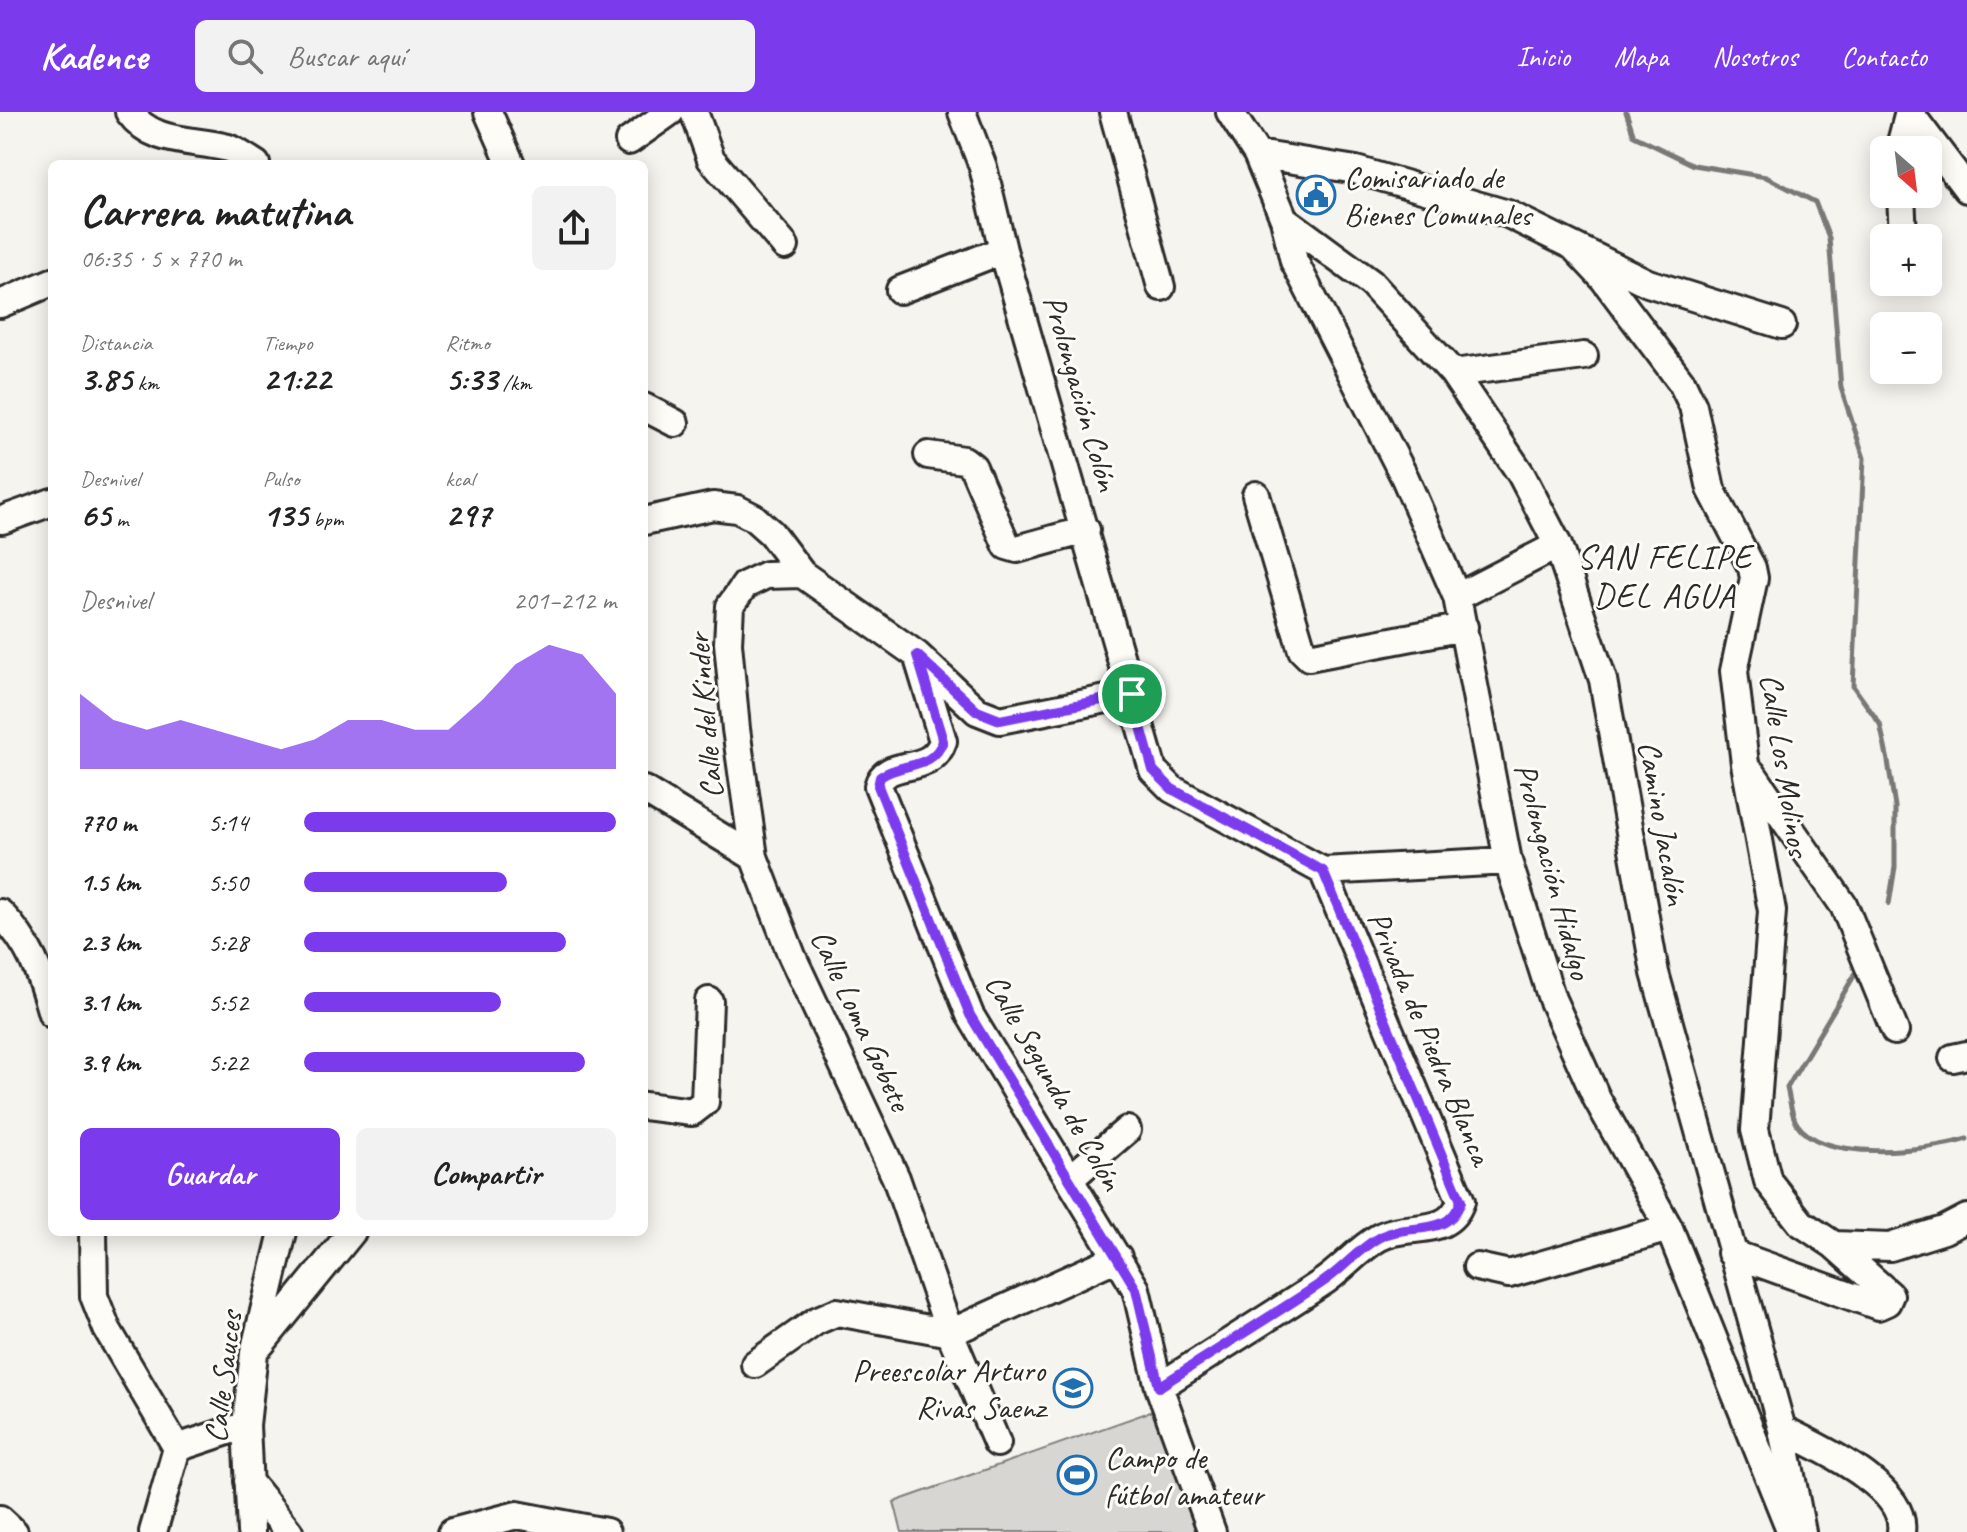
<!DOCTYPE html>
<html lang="es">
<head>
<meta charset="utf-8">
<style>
	:root { --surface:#fff; --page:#f2f2f2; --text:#222; --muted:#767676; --accent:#7c3aed }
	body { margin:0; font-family:Caveat,sans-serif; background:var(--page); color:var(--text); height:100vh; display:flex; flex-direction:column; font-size:30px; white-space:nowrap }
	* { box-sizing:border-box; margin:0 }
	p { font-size:26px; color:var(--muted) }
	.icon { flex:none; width:44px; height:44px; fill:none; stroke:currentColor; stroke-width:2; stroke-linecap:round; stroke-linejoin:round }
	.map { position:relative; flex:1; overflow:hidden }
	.side { position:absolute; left:48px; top:48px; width:600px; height:1076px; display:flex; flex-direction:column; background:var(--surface); border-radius:12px; box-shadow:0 4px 20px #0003 }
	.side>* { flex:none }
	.needle { width:52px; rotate:152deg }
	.tools { position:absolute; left:1870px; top:24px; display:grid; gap:16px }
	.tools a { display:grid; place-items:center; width:72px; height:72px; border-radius:12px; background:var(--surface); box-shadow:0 4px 20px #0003; font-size:40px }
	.pin { position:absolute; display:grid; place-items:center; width:68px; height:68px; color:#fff; margin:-34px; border:4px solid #fff; border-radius:50%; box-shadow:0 2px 8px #0007 }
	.round { display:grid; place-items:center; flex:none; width:84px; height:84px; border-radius:12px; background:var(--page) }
	.overview { display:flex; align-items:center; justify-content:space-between; height:136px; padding:0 32px }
	h1 { font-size:44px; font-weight:700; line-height:60px }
	.metrics { display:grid; grid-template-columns:repeat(3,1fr); gap:12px; height:136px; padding:8px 32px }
	.metrics div { display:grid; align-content:center }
	.metrics b { font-size:34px; font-weight:700 }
	.metrics small { font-size:22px; font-weight:400 }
	.metrics p { font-size:22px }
	.chart { height:224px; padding:16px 32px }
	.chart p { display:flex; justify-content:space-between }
	.chart svg { width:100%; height:144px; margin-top:8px; fill:var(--accent); opacity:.7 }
	.primary-button { display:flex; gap:16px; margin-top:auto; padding:16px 32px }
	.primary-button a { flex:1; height:92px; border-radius:12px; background:var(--accent); color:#fff; font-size:32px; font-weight:700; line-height:92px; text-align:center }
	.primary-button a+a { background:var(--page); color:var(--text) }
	ul { padding:0 32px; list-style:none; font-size:26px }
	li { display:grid; grid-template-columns:128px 96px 1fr; align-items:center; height:60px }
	li i { height:20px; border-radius:10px; background:var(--accent) }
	header { display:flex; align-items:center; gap:48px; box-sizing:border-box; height:112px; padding:0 40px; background:var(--accent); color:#fff }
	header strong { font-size:38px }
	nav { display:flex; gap:44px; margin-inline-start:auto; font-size:28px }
	.search { width:560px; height:72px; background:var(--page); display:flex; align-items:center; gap:20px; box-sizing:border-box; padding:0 28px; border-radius:12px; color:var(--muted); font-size:30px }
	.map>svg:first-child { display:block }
	.green { fill:#d7d6d2; stroke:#81807e; stroke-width:2 }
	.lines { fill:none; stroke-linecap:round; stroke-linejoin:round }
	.stream { stroke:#797877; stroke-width:5 }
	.minor-casing { stroke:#2b2b2b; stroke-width:32 }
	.minor { stroke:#fdfcf7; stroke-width:26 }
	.route-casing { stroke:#fff; stroke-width:16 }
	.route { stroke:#7c3aed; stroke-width:10 }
	.labels { text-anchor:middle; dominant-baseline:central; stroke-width:6; stroke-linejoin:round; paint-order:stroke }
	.poi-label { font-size:32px; fill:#2b2b2b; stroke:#fdfcf7; text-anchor:start }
	.street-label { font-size:32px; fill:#2b2b2b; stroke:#fdfcf7 }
	.neighbourhood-label { font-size:34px; letter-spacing:2px; fill:#2b2b2b; stroke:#fdfcf7 }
</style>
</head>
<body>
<header>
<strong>Kadence</strong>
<div class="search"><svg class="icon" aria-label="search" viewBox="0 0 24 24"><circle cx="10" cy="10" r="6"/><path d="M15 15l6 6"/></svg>Buscar aquí</div>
<nav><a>Inicio</a><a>Mapa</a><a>Nosotros</a><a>Contacto</a></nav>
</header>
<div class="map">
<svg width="1967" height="1420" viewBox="0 0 1967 1420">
	<rect width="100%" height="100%" fill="#f5f4ef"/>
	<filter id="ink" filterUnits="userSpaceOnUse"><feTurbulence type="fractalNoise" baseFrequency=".0125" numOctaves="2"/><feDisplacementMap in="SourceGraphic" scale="16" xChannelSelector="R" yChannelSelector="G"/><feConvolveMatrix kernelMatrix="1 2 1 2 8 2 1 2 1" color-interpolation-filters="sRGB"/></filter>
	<g filter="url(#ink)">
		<path class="green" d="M1158,1297l47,123h-303l-8,-30z"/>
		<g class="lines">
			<path class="stream" d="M1626,0l8,24 60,29 72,12 49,25 14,36 12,150 23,70 -11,228 27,38 8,37 7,46v60l-6,37
				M1860,854l-73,122c3,11 4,27 10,36 26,39 130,27 170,15"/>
			<defs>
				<path id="minor" d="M129,0c25,34 64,26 99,36 9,3 19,11 28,16
					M488,0l23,52
					M694,0l17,47 74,87
					M962,0l21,55 20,83 150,520 19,19 151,82 185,-10
					M1113,0l48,175
					M1230,0l27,42 27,65 10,42 111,217 52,119 51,264 44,138 45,100 72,129 122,304
					M1909,0l58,77
					M629,29l41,-29
					M1899,38l10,-38
					M1257,42l99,16 152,44 140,69 134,42
					M1901,82l2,44
					M1284,107l87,64 82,90 68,101 37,71 45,135 52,293 127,456 20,103
					M1573,134l30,32 79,105 11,23 18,83 41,79 2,10 -20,93 11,93 27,147 -17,219 13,51 33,42 33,22 56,50 -3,7 -9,4 -147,-53
					M900,178l103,-40
					M0,192l52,-22
					M1453,261l131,-17
					M644,295l31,16
					M928,343l36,5 9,7 34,79 10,3 69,-19
					M1256,383l46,155 7,7 155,-30
					M2,408l50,-18
					M644,409l69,-15 24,3 16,8 18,16 31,41 115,81 60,56 23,9 132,-26
					M1457,485l101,-52
					M917,543l26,86c-12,37 -57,15 -65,45l92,229 166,274 23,98 53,145
					M1752,661l92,133 51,125
					M644,678l110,67 38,99 104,222 54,155 47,110
					M754,745l-18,-128 -8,-86 2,-37 15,-21 21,-10 36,-1
					M0,801c30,30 41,61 52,101
					M1953,946l14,-3
					M644,994l48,6 13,-10 4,-101
					M1071,1066l56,-48
					M93,1120l1,64 13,33 70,119
					M1834,1133l56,2 54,-17 23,-12
					M1477,1155l32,7 160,-46
					M950,1221l168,-76
					M261,1232l91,-112
					M755,1252l61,-43 21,-9 113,21
					M1159,1275c54,-35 108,-68 161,-103 21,-13 37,-34 58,-46 29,-17 70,2 83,-37l-138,-330
					M1782,1317c33,17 126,57 119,103
					M177,1336l69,-23
					M248,1369l41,51
					M0,1407l14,13
					M153,1420l24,-84
					M251,1420l-5,-107 8,-72 29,-121
					M452,1420l65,-17 89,17"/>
			</defs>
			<use href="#minor" class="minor-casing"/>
			<use href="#minor" class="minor"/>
		</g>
	</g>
	<g class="lines" filter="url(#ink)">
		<defs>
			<path id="route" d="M917,543l60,56 23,9 132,-26 21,76 19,19 151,82 138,330c-13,39 -53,20 -83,37 -21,12 -37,33 -58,46 -53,35 -107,68 -161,103l-23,-98 -166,-274 -92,-229 2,-9c22,-16 52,-6 63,-36z"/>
		</defs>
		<use href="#route" class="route-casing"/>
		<use href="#route" class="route"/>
	</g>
	<defs>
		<symbol id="civic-ring" viewBox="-11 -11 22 22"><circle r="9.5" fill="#fdfcf7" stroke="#1f6fb2" stroke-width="1.5"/><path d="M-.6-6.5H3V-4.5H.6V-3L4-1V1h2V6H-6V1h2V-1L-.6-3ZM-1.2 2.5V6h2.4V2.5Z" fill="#1f6fb2"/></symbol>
		<symbol id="school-ring" viewBox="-11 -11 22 22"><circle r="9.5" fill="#fdfcf7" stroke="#1f6fb2" stroke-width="1.5"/><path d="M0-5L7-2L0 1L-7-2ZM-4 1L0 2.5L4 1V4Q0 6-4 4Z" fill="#1f6fb2"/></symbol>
		<symbol id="stadium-ring" viewBox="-11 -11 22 22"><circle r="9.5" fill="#fdfcf7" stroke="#1f6fb2" stroke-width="1.5"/><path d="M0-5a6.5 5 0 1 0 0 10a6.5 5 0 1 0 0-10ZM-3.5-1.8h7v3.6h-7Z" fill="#1f6fb2"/></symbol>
	</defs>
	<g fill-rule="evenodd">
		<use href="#civic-ring" x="1294" y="61" width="44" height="44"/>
		<use href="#school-ring" x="1051" y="1254" width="44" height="44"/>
		<use href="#stadium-ring" x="1055" y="1341" width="44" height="44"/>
	</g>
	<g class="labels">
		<g class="poi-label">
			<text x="1344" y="65">Comisariado de<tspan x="1344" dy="37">Bienes Comunales</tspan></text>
			<text x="1045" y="1258" text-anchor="end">Preescolar Arturo<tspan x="1045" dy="37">Rivas Saenz</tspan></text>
			<text x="1105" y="1345">Campo de<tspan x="1105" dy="37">fútbol amateur</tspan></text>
		</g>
		<g class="street-label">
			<text transform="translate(1081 281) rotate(74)">Prolongación Colón</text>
			<text transform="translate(705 604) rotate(-95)">Calle del Kinder</text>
			<text transform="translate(1785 653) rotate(81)">Calle Los Molinos</text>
			<text transform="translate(1663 711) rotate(80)">Camino Jacalón</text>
			<text transform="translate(1553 759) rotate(75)">Prolongación Hidalgo</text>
			<text transform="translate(861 908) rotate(65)">Calle Loma Gobete</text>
			<text transform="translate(1430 926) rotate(67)">Privada de Piedra Blanca</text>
			<text transform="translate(1054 970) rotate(60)">Calle Segunda de Colón</text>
			<text transform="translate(223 1265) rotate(-83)">Calle Sauces</text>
		</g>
		<g class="neighbourhood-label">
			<text x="1665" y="444">SAN FELIPE<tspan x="1665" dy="39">DEL AGUA</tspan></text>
		</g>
	</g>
</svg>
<div class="tools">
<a><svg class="needle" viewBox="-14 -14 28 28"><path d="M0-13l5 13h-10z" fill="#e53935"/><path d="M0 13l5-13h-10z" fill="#767676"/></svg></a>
<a>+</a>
<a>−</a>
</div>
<div class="pin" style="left:1132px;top:582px;background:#1e9e55"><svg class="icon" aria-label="arrive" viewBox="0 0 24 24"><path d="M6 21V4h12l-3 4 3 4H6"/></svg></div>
<section class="side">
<div class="overview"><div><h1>Carrera matutina</h1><p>06:35 · 5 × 770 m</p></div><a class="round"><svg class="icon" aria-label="share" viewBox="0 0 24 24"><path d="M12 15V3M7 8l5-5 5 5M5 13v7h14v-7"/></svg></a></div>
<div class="metrics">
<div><p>Distancia</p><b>3.85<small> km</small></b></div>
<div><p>Tiempo</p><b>21:22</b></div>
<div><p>Ritmo</p><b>5:33<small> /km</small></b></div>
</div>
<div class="metrics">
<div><p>Desnivel</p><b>65<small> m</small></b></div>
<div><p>Pulso</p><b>135<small> bpm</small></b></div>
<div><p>kcal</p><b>297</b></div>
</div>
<div class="chart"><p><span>Desnivel</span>201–212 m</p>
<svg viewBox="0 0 160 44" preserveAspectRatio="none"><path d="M0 44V21L10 29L20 32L30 29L40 32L50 35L60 38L70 35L80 29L90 29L100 32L110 32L120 23L130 12L140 6L150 9L160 21V44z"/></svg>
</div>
<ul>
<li><b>770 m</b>5:14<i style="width:100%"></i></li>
<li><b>1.5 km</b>5:50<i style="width:65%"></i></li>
<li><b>2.3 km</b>5:28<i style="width:84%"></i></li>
<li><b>3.1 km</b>5:52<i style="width:63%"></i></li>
<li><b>3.9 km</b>5:22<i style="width:90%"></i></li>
</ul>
<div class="primary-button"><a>Guardar</a><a>Compartir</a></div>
</section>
</div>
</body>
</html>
